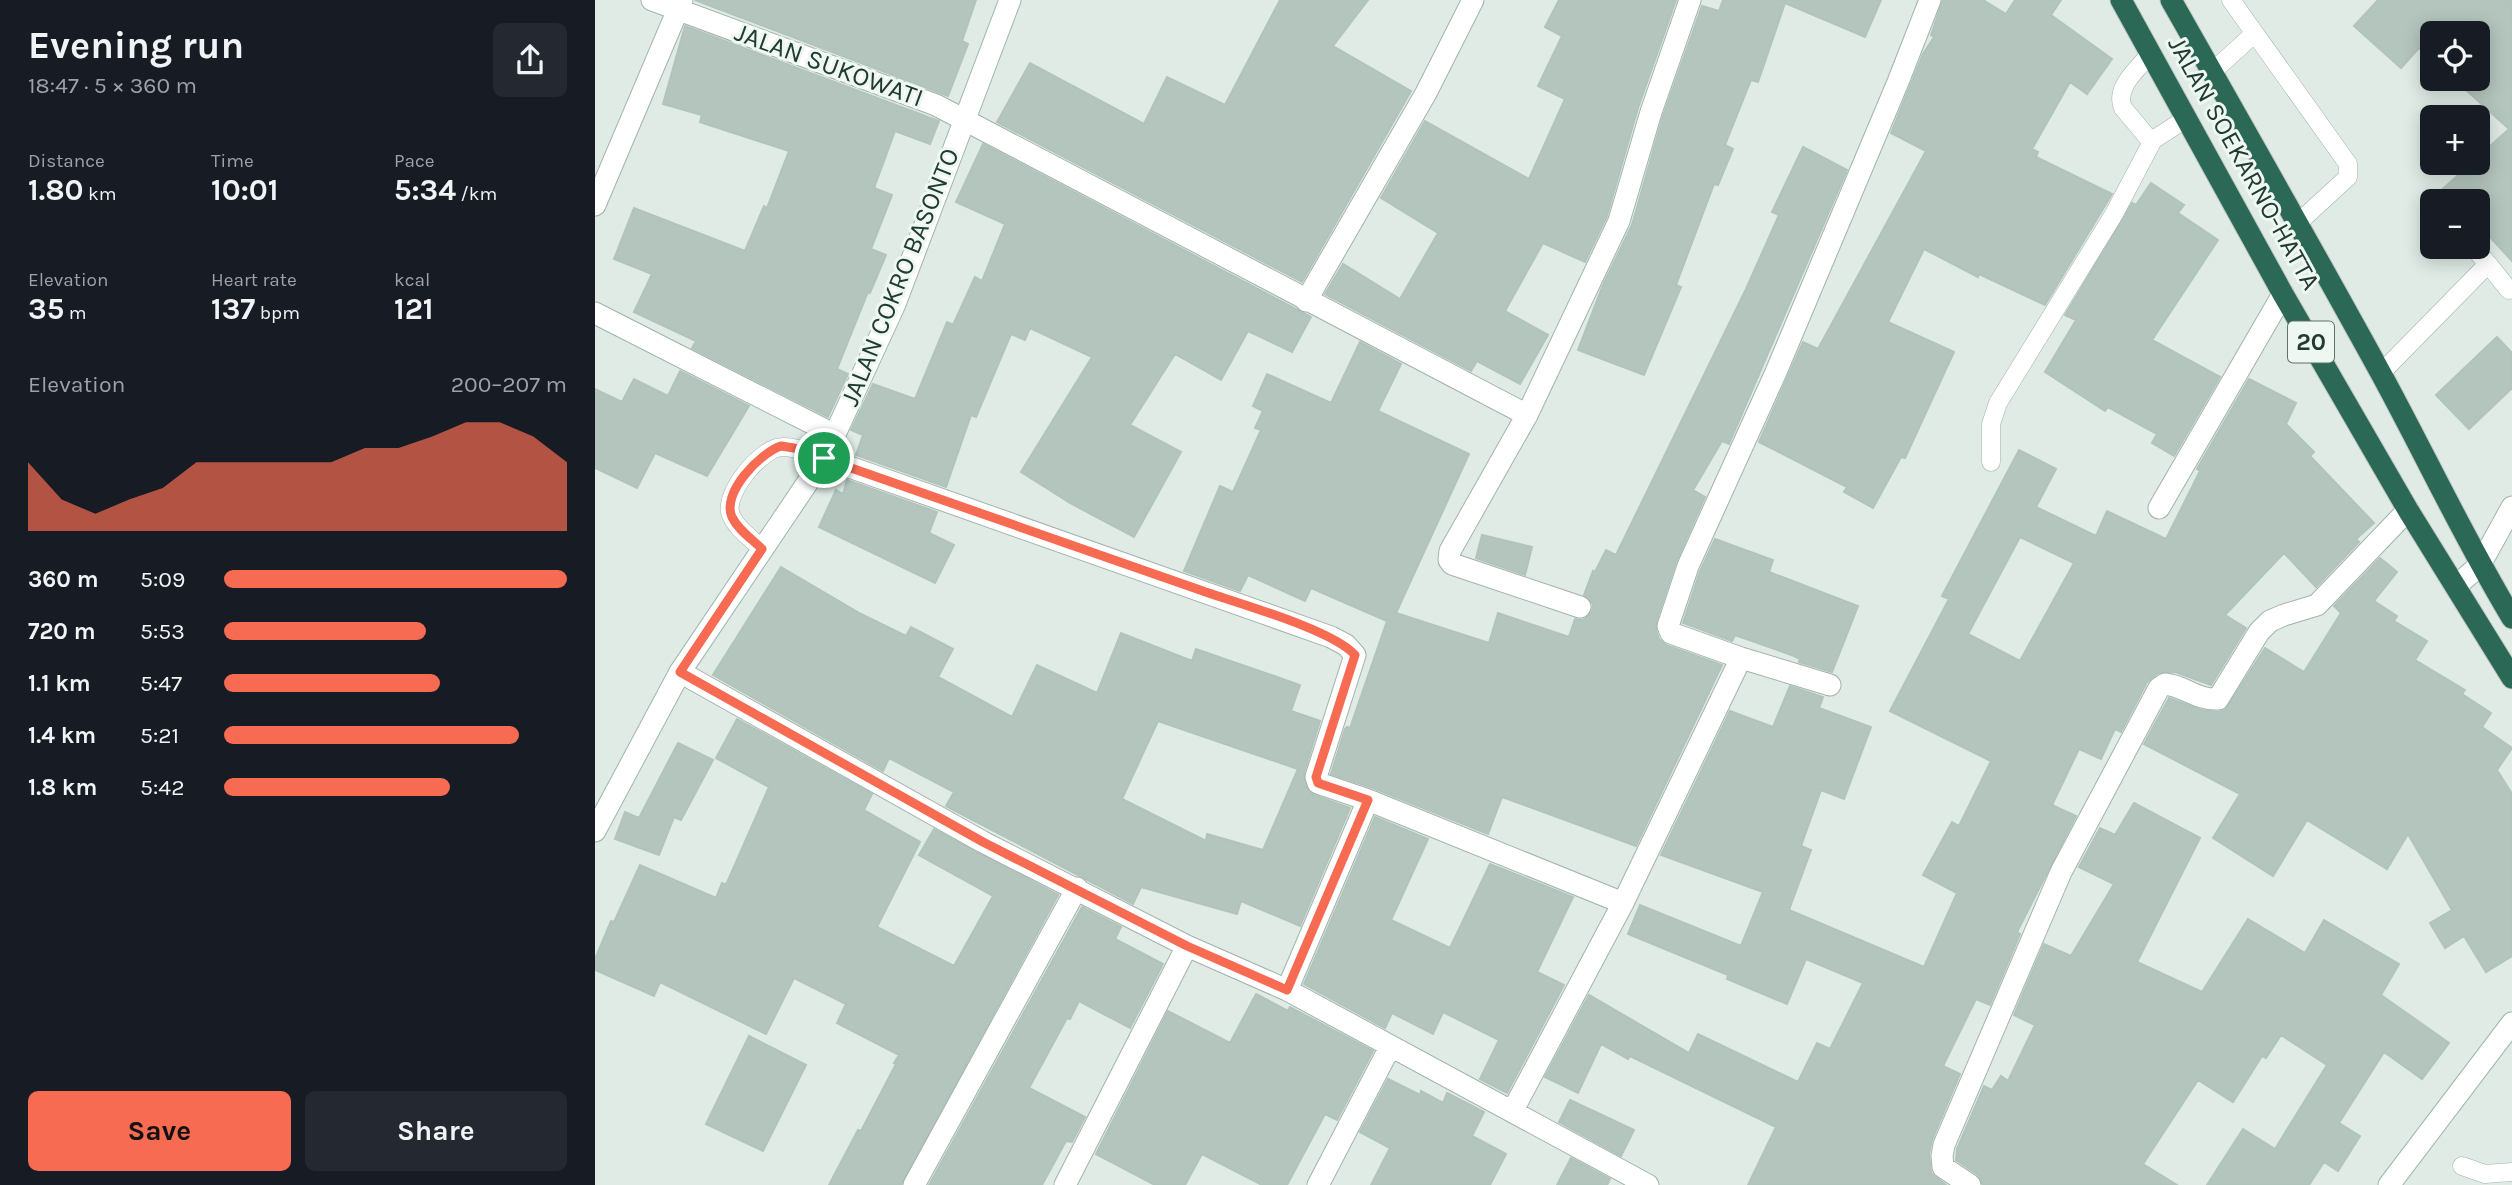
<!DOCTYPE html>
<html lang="en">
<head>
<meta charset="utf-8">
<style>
	:root { --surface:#171b24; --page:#242831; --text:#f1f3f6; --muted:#9ea1a6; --accent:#f66b52 }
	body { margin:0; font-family:Karla,sans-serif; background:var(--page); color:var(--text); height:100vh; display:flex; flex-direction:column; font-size:26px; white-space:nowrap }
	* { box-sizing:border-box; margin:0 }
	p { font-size:23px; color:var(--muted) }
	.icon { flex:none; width:38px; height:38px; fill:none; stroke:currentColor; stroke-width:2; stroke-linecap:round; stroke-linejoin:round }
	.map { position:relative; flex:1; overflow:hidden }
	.panel { display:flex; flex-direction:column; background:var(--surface); width:595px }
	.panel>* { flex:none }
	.buttons { position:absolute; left:1825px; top:21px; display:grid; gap:14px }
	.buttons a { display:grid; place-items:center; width:70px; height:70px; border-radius:10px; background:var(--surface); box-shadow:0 4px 18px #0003; font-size:35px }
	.pin { position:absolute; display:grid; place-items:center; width:60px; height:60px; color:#fff; margin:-30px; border:4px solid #fff; border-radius:50%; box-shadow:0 2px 7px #0007 }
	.round { display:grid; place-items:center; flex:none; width:74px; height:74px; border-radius:10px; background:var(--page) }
	.headline { display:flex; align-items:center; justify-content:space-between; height:119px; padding:0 28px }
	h1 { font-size:38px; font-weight:700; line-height:52px }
	.figures { display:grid; grid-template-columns:repeat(3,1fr); gap:10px; height:119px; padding:7px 28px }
	.figures div { display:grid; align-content:center }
	.figures b { font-size:30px; font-weight:700 }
	.figures small { font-size:19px; font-weight:400 }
	.figures p { font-size:19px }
	.chart { height:196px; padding:14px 28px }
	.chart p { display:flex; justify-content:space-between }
	.chart svg { width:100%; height:126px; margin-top:7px; fill:var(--accent); opacity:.7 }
	.cta { display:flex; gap:14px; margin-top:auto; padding:14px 28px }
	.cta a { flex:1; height:80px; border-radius:10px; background:var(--accent); color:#111; font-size:28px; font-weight:700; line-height:80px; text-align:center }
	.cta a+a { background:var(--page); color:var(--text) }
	ul { padding:0 28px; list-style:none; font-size:23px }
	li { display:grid; grid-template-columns:112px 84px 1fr; align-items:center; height:52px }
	li i { height:18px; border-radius:9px; background:var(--accent) }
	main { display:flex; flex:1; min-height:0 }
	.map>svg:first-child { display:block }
	.building { fill:#b4c5bd; stroke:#b1c4bb; stroke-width:2; fill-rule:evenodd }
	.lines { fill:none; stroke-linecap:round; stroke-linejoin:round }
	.lane-casing { stroke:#a2b3ab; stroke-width:19 }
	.street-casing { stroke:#a2b3ab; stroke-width:23 }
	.secondary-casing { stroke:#9eb7ab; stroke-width:23 }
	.highway-casing { stroke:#c1c8c5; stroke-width:23 }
	.lane { stroke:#fff; stroke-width:18 }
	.street { stroke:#fff; stroke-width:21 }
	.secondary { stroke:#fff; stroke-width:21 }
	.highway { stroke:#2b6855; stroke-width:21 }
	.route-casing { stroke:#fff; stroke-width:14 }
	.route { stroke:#f66b52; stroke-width:9 }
	.labels { text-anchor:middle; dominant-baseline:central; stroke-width:6; stroke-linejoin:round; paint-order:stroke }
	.shield { fill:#eff7f2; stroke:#5e736b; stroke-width:2 }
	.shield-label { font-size:24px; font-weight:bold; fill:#203b31 }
	.street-label { font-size:26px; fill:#203b31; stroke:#eff7f2 }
</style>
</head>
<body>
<main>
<section class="panel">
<div class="headline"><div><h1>Evening run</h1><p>18:47 · 5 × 360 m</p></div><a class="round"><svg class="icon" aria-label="share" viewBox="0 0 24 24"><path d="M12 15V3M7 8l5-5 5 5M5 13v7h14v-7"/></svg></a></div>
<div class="figures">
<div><p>Distance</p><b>1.80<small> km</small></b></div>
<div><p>Time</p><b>10:01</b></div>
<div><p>Pace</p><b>5:34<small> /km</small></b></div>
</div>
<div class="figures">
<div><p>Elevation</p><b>35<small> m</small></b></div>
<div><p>Heart rate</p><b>137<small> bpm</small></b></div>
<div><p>kcal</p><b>121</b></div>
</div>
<div class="chart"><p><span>Elevation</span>200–207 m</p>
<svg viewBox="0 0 160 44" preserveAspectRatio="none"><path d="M0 44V20L10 33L20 38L30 33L40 29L50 20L60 20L70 20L80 20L90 20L100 15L110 15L120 11L130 6L140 6L150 11L160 20V44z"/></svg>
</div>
<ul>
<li><b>360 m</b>5:09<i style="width:100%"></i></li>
<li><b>720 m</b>5:53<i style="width:59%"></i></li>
<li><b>1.1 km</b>5:47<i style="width:63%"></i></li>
<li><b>1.4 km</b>5:21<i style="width:86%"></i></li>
<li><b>1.8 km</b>5:42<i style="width:66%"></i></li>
</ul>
<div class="cta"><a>Save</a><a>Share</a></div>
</section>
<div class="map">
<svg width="1917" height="1185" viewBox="0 0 1917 1185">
	<rect width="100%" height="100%" fill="#dfebe4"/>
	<path class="building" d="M100,0h281l-14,41 6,3 -20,52z
		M685,0h88l-35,46 78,45 -109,191 -305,-160 33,-59 114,61 23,-47 58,28z
		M964,0h117l-38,108 -31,108 -22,46 -42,-19 -38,68 43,24 -28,49 -43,-23 -6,10 -146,-77 18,-30 57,35 38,-66 -57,-35 44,-77 104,58 36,-80 -27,-13 24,-50 -17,-9z
		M1128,0h158l-16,37 -80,-34 -27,79 -7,-2 -26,65 8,4 -15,36 -4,-1 -38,101 5,2 -37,88 -66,-25 25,-65 29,-60 31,-109 39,-110 17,5z
		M1348,0h40l23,14 9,-14h46l-10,15 61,44 -25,35 -17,-12 -38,67 6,3 -2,5 76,37 -67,111 -66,-31 -1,3 -54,-28 -36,73 66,30 -49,106 -4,-1 -28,51 -29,-16 3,-5 -88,-45 44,-100 15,7 108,-198 -35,-18 32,-79 11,-17 -3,-2z
		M1783,0h134v261l-34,-37v-23h-49l43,-38h6v-6l31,-28 -55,-50h24v-46h-45v27l-14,-12 -18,20 -47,-42z
		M90,26l254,95 -9,23 -35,-13 -21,57 18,7 -21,54 15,6 -16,38 -2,-1 -31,77 11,5 -20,43 -136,-69 4,-7 -62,-29 18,-38 -38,-15 20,-51 111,43 19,-45 3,2 22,-57 -89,-29 2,-7 -39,-11z
		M388,144l328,173 -19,35 -44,-21 -27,49 -46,-26 -45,71 51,27 -47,85 -64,-34 -49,-31 71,-115 -62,-29 -5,12 -14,-6 -35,83 -5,-2 -25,72 -90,-32 7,-20 -12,-5 22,-46 42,15 32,-77 6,3 22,-48 7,4 23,-57 -49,-22z
		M1208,147l44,23 -118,274 -7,-3 -29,49 12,7 -29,65 -20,60v8l3,9 7,6 56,20 -86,181 -134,-49 -14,37 -115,-46 -42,-14 14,-45 2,-2 3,1 37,-107 -76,-33 -6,13 -57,-26 -8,16 -56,-20 36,-85 13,6 28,-62 -6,-2 8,-17 -10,-5 14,-32 64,29 29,-61 41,22 -23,47 91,43 -73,159 93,30 9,-30 71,24 6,-18 8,1 9,-8 1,-8 -9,-9 9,-24 2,1 11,-22 10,5 130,-266 33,-74 -7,-3z
		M1556,183l33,22 -6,8 40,27 -66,100 68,37 -46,79 -22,-13 5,-9 -49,-27 -3,4 -60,-39 31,-52 -11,-5 67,-112 4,2z
		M1902,337l15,16v35l-43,41 -33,-34z
		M85,371l69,35 -42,70 -52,-23 -18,35 -42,-20v-79l27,13 12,-23 34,17z
		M1654,379l47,24 -10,21 28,28 -4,4 64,67 -18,16 3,3 -43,45 -32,-34 -59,62 21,13 -35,57 -36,-13 -17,1 -11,9 -26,50 -6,-3 -14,30 -22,-10 -27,56 24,11 -59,116 3,2 -30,71 -14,-6 -33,67 17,8 -28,66 -3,14 2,19 15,12h-198l28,-58 -146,-71 -2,3 -27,-15 -23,49 -33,-16 44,-82 100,58 9,-19 100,48 19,-39 13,6 33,-66 -57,-24 -19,45 -60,-25 1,-4 -100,-41 12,-29 101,41 22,-54 -102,-37 69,-144 43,16 17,-41 33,11 -4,11 52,19 -27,72 -23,-9 -20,56 10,4 -22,60 135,57 33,-74 -34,-18 29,-53 7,4 32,-65 -101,-50 59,-112 -7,-3 77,-146 37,19 -20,38 60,29 11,-25 59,28 34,-68 -3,-2zM1425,537l54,26 -54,98 -52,-27z
		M252,480l90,32 -8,21 25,12 -19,38 -116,-56 17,-37 7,4z
		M887,535l50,12 -7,28 -49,-17z
		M1120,539l58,21 -4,12 89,34 -26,66 -33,-10 1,-3 -6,-3 -59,-21 -3,6 -49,-18 17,-52z
		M1785,558l17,14 -23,29 23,15 -3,5 33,20 -12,19 50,30 -3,4 29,19 -9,14 30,21 -15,22 15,24v162l-26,16 -22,-36 -19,12 -15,-25 22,-13 -44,-76 -21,35 -80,-49 -34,56 -60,-38 27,-44 -96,-50 25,-46 32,12 17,2 7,-2 40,-62 39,24 37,-59 -7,-7z
		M186,567l80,47 45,22 5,-9 42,22 -15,28 74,40 25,-52 60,28 24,-60 71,28 4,-12 104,36 -9,26 29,10 -16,52 2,14 8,8 36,13 -50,118 -59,-25 -4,13 -96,-27 -8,17 -187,-98 8,-14 -65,-34 -6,13 -170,-96zM563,721l140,48 -35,81 -56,-16 -1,7 -84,-42z
		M142,719l135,75 -8,16 56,32 -43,85 77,39 39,-70 -74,-41 15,-26 124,66 -157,290h-72l29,-55 3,1 35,-67 -2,-1 5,-8 -62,-32 9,-19 -52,-26 -28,56 -106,-52 -6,14 -59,-26v-11l16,-38 3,1 26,-57 76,33 6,-15 4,2 43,-98 -53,-29z
		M83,743l35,17 -32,60 -7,-3 -15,38 -44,-16 10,-27 14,6z
		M1539,803l66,35 -63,124 65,30 46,-73 57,34 19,-33 75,44 -18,31 68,48 -27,36 -38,-27 -45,71 21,13 -22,35 -14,-9 -15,23h-102l36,-56 32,20 52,-84 -46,-30 -15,23 -4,-2 -29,46 -35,-22 -55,84 34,21h-194l-5,-10 -22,-15 1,-11 27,-63 8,4 9,-14 7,5 27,-56 -21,-10 30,-71 27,12 43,-72 -35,-17 21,-39 15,7z
		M780,817l53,22 -37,81 59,28 40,-84 83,33 -36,75 27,13 -57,108 -27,-14 19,-39 -56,-28 -10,22 -41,-21 -7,15 -81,-44z
		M487,907l39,20 -6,12 48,25 -33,64 -51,-27 -9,18 -3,-1 -38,70 56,29 -13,25 -6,-1 -24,44h-113z
		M661,994l32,17 2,-4 83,44 -36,69 -12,-6 -38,71h-25l-60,-31 -17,31h-30l-59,-31 72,-143 62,32z
		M154,1036l57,29 -43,86 -57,-27z
		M793,1079l32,16 1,-4 22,12 4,-10 37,19 -12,24 34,18 -16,31h-119l19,-37 -30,-16z
		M975,1100l64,30 -13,26 -62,-34z
		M976,1158l39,21 -3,6h-50z"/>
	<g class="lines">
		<defs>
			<path id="lane" d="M1636,0l117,164v13l-50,46
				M1556,53c-12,15 -37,34 -28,55l25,30 5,2 34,-22
				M1617,72l42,-38
				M1893,264l21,26
				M1786,373l107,-109 -15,-17
				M1396,462v-38l7,-21 116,-189 39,-74
				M167,549c-11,-11 -28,-22 -32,-37 -4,-21 31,-64 52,-65 13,-1 29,7 42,11
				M1867,1166l23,8 27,-2"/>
			<path id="street" d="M57,0l284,105 591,310
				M0,205l87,-205
				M711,301l120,-208 47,-93
				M0,313l240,122
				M229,458l507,179 15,8 9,10 -39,122 2,6 50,17 255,103
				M1564,508l124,-214
				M985,607l-128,-43 -3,-4 1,-9 77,-136 92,-194 32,-109 39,-112
				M85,672l303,170 204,104 100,44 361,195
				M1235,685l-89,-27 -70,-25 -3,-7 20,-60 88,-194 122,-290 32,-82
				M692,990l81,-190
				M918,1110l110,-207 118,-245
				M319,1185l163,-297
				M470,1185l122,-239
				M723,1185l72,-138
				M1375,1185l-27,-18 -1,-11 2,-11 117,-273 98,-184 6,-4c20,2 31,16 53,15l41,-67 11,-11 14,-6 33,-10 91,-95"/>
			<path id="secondary" d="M1861,586l24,-21 32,-58
				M0,831l85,-159 144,-214 71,-154 115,-304
				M1794,1185l123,-162"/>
			<path id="highway" d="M1526,0l162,294 125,216 104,168
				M1576,0c70,123 140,246 208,370 45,82 84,167 133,248"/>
		</defs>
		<use href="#lane" class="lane-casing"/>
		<use href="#street" class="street-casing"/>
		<use href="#secondary" class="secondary-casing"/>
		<use href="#highway" class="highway-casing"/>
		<use href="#lane" class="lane"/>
		<use href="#street" class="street"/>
		<use href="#secondary" class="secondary"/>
		<use href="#highway" class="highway"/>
	</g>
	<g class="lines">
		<defs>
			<path id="route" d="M186,446l13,2c135,47 270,95 406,142 36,13 132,39 155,65l-39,122 2,6 50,17 -81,190 -100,-44 -204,-104 -303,-170 82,-123c-10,-10 -24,-19 -30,-32 -11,-24 28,-64 49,-71z"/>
		</defs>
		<use href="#route" class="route-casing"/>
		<use href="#route" class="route"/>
	</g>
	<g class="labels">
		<rect class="shield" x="1693" y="321.5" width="46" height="41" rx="5"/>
		<g class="shield-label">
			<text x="1716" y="342">20</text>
		</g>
		<g class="street-label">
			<text transform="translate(234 65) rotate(20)">JALAN SUKOWATI</text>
			<text transform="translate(1649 163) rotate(61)">JALAN SOEKARNO-HATTA</text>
			<text transform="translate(305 277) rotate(-68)">JALAN COKRO BASONTO</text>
		</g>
	</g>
</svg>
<div class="buttons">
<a><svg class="icon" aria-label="locate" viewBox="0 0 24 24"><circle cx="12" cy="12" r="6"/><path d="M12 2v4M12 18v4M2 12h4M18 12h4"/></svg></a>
<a>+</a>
<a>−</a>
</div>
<div class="pin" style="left:229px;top:458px;background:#1e9e55"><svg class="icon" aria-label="arrive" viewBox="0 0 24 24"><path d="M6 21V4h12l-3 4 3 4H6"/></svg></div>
</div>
</main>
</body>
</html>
